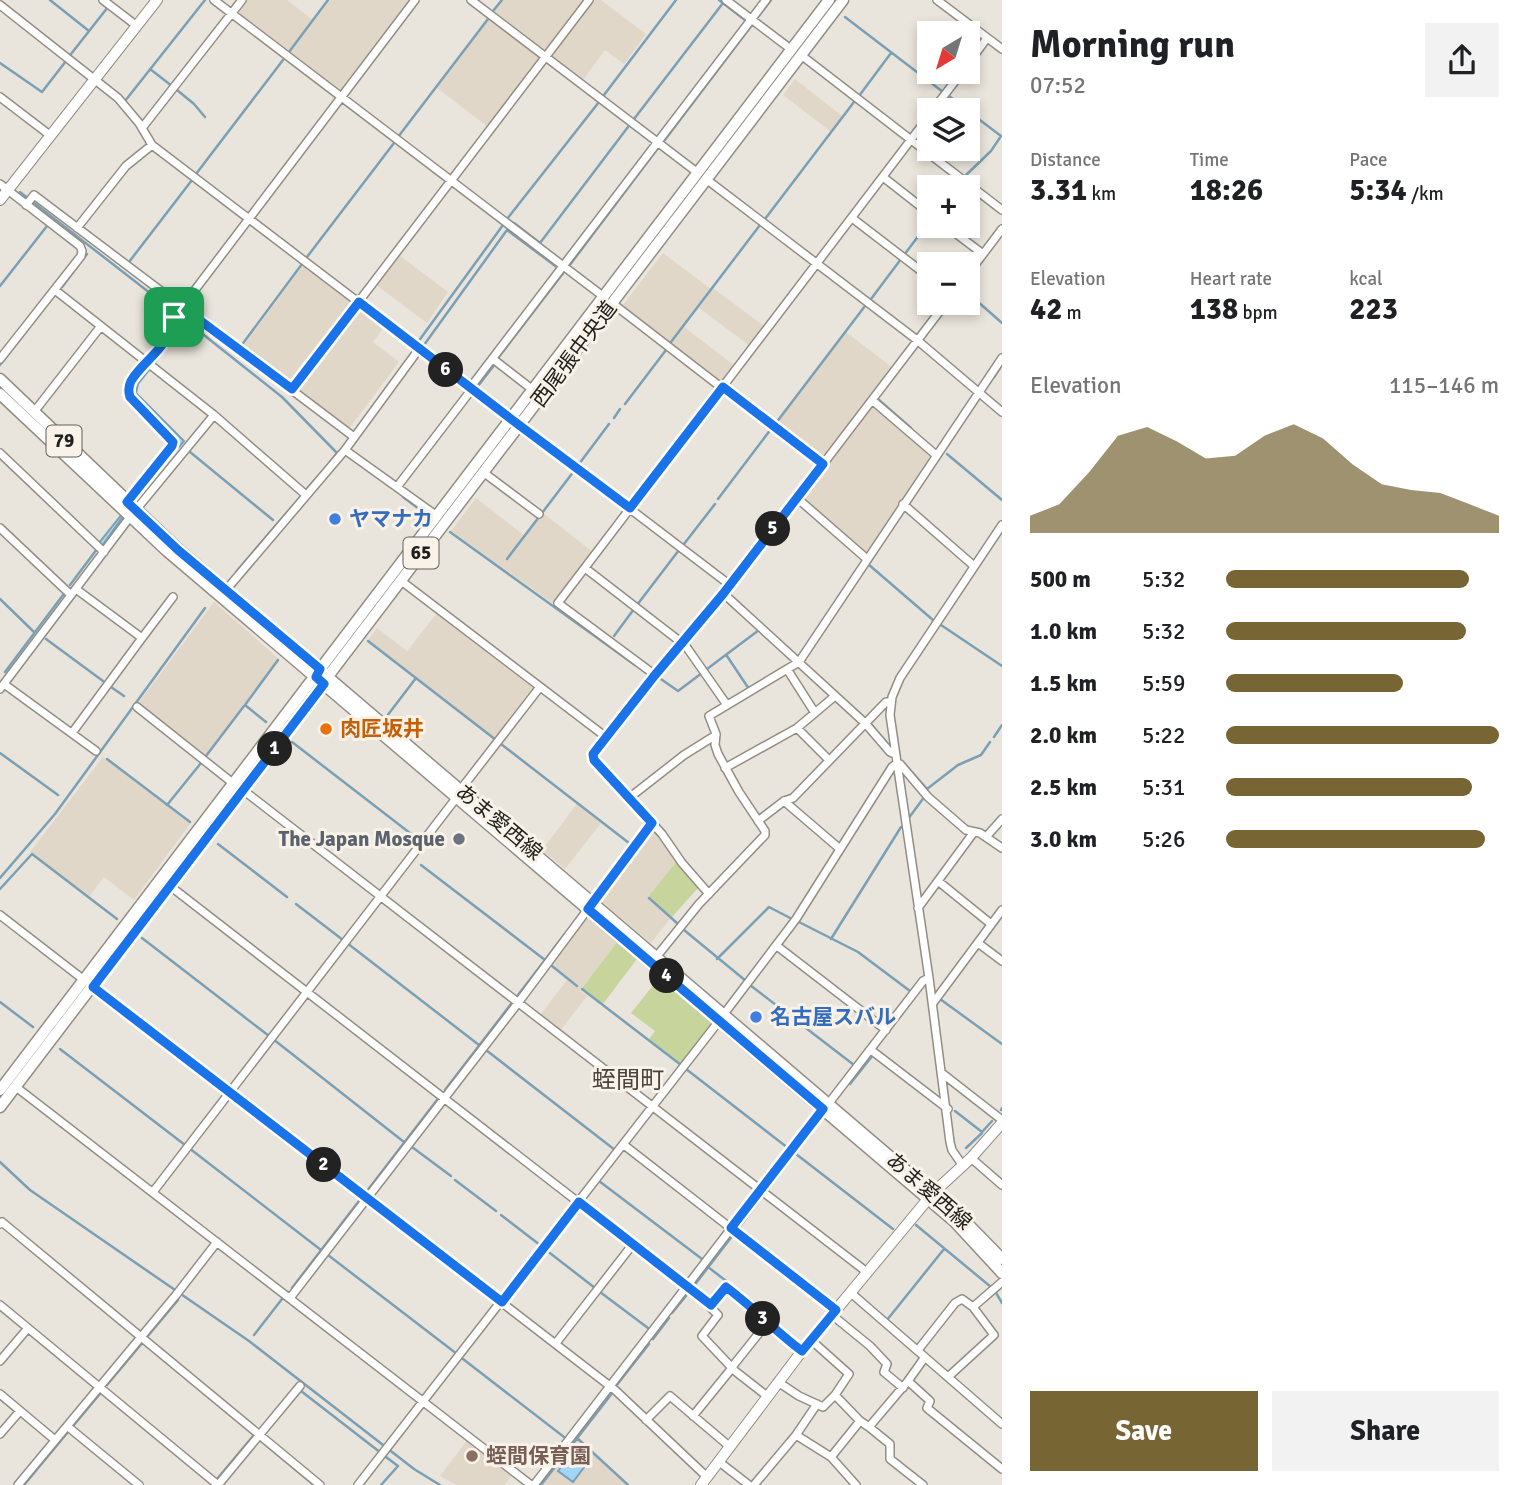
<!DOCTYPE html>
<html lang="en">
<head>
<meta charset="utf-8">
<style>
	:root { --surface:#fff; --page:#f2f2f2; --text:#202124; --muted:#757577; --accent:#776534 }
	body { margin:0; font-family:Signika,"Noto Sans JP",sans-serif; background:var(--page); color:var(--text); height:100vh; display:flex; flex-direction:column; font-size:26px; white-space:nowrap }
	* { box-sizing:border-box; margin:0 }
	p { font-size:23px; color:var(--muted) }
	.icon { flex:none; width:38px; height:38px; fill:none; stroke:currentColor; stroke-width:2; stroke-linecap:round; stroke-linejoin:round }
	.map { position:relative; flex:1; overflow:hidden }
	.drawer { display:flex; flex-direction:column; background:var(--surface); width:525px }
	.drawer>* { flex:none }
	.needle { width:46px; rotate:218deg }
	.controls { position:absolute; left:917px; top:21px; display:grid; gap:14px }
	.controls a { display:grid; place-items:center; width:63px; height:63px; border-radius:0px; background:var(--surface); box-shadow:0 4px 10px #0003; font-size:35px }
	.pin { position:absolute; display:grid; place-items:center; width:60px; height:60px; color:#fff; margin:-30px; border-radius:14px; box-shadow:0 4px 10px #0006 }
	.km { position:absolute; width:35px; height:35px; margin:-18px; border-radius:50%; background:#222; color:#fff; font-size:19px; line-height:35px; text-align:center }
	.round { display:grid; place-items:center; flex:none; width:74px; height:74px; border-radius:0px; background:var(--page) }
	.summary { display:flex; align-items:center; justify-content:space-between; height:119px; padding:0 28px }
	h1 { font-size:38px; font-weight:800; line-height:52px }
	.figures { display:grid; grid-template-columns:repeat(3,1fr); gap:10px; height:119px; padding:7px 28px }
	.figures div { display:grid; align-content:center }
	.figures b { font-size:30px; font-weight:800 }
	.figures small { font-size:19px; font-weight:400 }
	.figures p { font-size:19px }
	.chart { height:196px; padding:14px 28px }
	.chart p { display:flex; justify-content:space-between }
	.chart svg { width:100%; height:126px; margin-top:7px; fill:var(--accent); opacity:.7 }
	.primary-button { display:flex; gap:14px; margin-top:auto; padding:14px 28px }
	.primary-button a { flex:1; height:80px; border-radius:0px; background:var(--accent); color:#fff; font-size:28px; font-weight:800; line-height:80px; text-align:center }
	.primary-button a+a { background:var(--page); color:var(--text) }
	ul { padding:0 28px; list-style:none; font-size:23px }
	li { display:grid; grid-template-columns:112px 84px 1fr; align-items:center; height:52px }
	li i { height:18px; border-radius:9px; background:var(--accent) }
	main { display:flex; flex:1; min-height:0 }
	.map>svg:first-child { display:block }
	.built { fill:#e1d7c8 }
	.green { fill:#c7d59c }
	.water { fill:#a1d6f6; stroke:#7b9fb5; stroke-width:2 }
	.lines { fill:none; stroke-linecap:round; stroke-linejoin:round }
	.stream { stroke:#7b9fb5; stroke-width:2.5 }
	.street-casing { stroke:#928d85; stroke-width:10 }
	.secondary-casing { stroke:#928d85; stroke-width:12 }
	.primary-casing { stroke:#928d85; stroke-width:13 }
	.street { stroke:#fff; stroke-width:7 }
	.secondary { stroke:#fff; stroke-width:10 }
	.primary { stroke:#fff; stroke-width:10 }
	.route-casing { stroke:#fff; stroke-width:14 }
	.route { stroke:#1a73e8; stroke-width:9 }
	.shop-dot { fill:#3f7fe0; stroke:#f8f2e9; stroke-width:2.5 }
	.food-dot { fill:#e8710a; stroke:#f8f2e9; stroke-width:2.5 }
	.worship-dot { fill:#6b7280; stroke:#f8f2e9; stroke-width:2.5 }
	.education-dot { fill:#8d6e63; stroke:#f8f2e9; stroke-width:2.5 }
	.labels { text-anchor:middle; dominant-baseline:central; stroke-width:6; stroke-linejoin:round; paint-order:stroke }
	.shield { fill:#f8f2e9; stroke:#625f5a; stroke-width:2 }
	.shield-label { font-size:19px; font-weight:bold; fill:#22201d }
	.street-label { font-size:21px; fill:#22201d; stroke:#f8f2e9 }
	.shop-label { font-size:21px; font-weight:bold; fill:#366cbe; stroke:#f8f2e9; text-anchor:start }
	.food-label { font-size:21px; font-weight:bold; fill:#c56008; stroke:#f8f2e9; text-anchor:start }
	.worship-label { font-size:21px; font-weight:bold; fill:#5b616d; stroke:#f8f2e9; text-anchor:end }
	.education-label { font-size:21px; font-weight:bold; fill:#785e54; stroke:#f8f2e9; text-anchor:start }
	.quarter-label { font-size:24px; fill:#49453e; stroke:#f8f2e9 }
</style>
</head>
<body>
<main>
<div class="map">
<svg width="1002" height="1485" viewBox="0 0 1002 1485">
	<rect width="100%" height="100%" fill="#eae5dc"/>
	<path class="built" d="M246,0h41l26,20 -25,32 -50,-37z
		M330,0h82l-70,91h-3l-50,-37z
		M503,0h81l-38,50h-3l-50,-37z
		M592,0h9l45,34 -22,30 -19,-14 -22,30 -31,-23 -1,-4z
		M489,19l50,37 1,4 -52,67 -51,-39z
		M795,79l47,37 -12,15 -47,-36z
		M663,253l48,36 -41,54 -46,-35 -1,-3z
		M399,255l49,37 -21,31 -51,-38z
		M304,264l49,37v5l-62,79 -49,-37z
		M713,288l51,38 -14,20 -51,-38z
		M358,309h4l23,17 -12,16 26,20 -50,67 -53,-40z
		M684,327l51,39 -11,14 -4,1 -49,-37z
		M846,332l47,36 -68,89 -4,2 -45,-34z
		M872,407h3l55,47v4l-62,94h-4l-61,-52 1,-4z
		M476,498l49,38 18,-23 51,40 -40,51 -103,-73z
		M214,602l65,57 -75,98 -67,-52z
		M437,613l99,75 -39,52 -129,-100 9,-12 30,23z
		M103,757l87,67 -56,76 -30,-23 -15,20 -59,-45z
		M577,804l24,19 -36,46 -23,-19z
		M653,829l24,32 -29,38 22,20 -19,24 -50,-42v-5z
		M586,919h5l26,23 -37,48 7,6 -27,35 -20,-16 27,-35 9,7 2,-2 -26,-21z
		M468,1439l45,35 -8,11h-49l-16,-9z
		M577,1440l49,45h-84z"/>
	<path class="green" d="M677,861l22,26 -27,30 -23,-21z
		M617,942l20,17 -34,45 -21,-16z
		M659,978l53,45v4l-30,38 -33,-26 6,-8 -24,-18z"/>
	<path class="water" d="M180,313l7,5 -2,7 -47,59 -2,9 48,48 -50,60 -32,45 -3,-3 78,-98 -1,-7 -42,-39 -3,-10 50,-66v-4l-3,-3z
		M577,1447l14,11 -18,24 -15,-11z"/>
	<g class="lines">
		<path class="stream" d="M50,0l39,31
			M719,0l26,20
			M493,11l9,-11
			M758,17l13,-17
			M845,17l98,75
			M289,52l39,-52
			M71,54l37,-47
			M0,63l42,29 24,-31
			M150,69l22,17
			M177,90l17,14 11,13
			M604,95l72,-95
			M859,96l32,-43
			M949,96l18,14
			M125,101l80,-101
			M968,111l33,25
			M634,119l89,-116
			M398,137l90,-118
			M664,141l88,-116
			M196,174l87,-114
			M965,176l26,-25 10,-15
			M955,187l3,-4
			M20,192l157,122
			M507,219l92,-117
			M765,219l89,-117
			M514,223l26,20 88,-116
			M904,255l25,-33
			M307,257l87,-114
			M129,262l63,-82
			M569,266l89,-118
			M0,286l47,-60
			M62,287l25,-33
			M968,293l34,30
			M871,299l30,-40
			M185,320l97,77 55,56 -7,9
			M418,342l85,-117
			M671,342l89,-117
			M424,345l83,-115 51,38
			M241,346l61,-82
			M498,358l66,-86
			M0,365l54,-69
			M994,377l8,-12
			M478,386l17,-22
			M879,400l32,28
			M625,404l41,-54
			M614,418l6,-9
			M776,423l89,-117
			M190,452l83,68
			M947,454l55,46
			M579,464l30,-40
			M305,491l21,-24
			M403,497l23,17
			M718,499l53,-70
			M450,532l185,133
			M684,544l31,-40
			M507,559l67,-88
			M868,564l65,56
			M236,572l66,-77
			M70,585l27,-36
			M0,599l34,33
			M637,605l42,-55
			M941,625l61,41
			M614,636l20,-27
			M46,639l57,42
			M368,641l128,99
			M727,656l22,33
			M707,669l52,-39
			M5,672l58,-77
			M111,687l13,9
			M387,716l29,-38
			M266,722l-21,-17 33,-45
			M870,723l18,21
			M994,737l8,-12
			M292,742l127,98 -11,15
			M501,744l128,99
			M0,753l58,42
			M206,756l38,-50
			M107,759l83,63
			M902,761l25,28 31,-24 23,-10 9,-13
			M630,793l-31,-33v-7l59,-76 20,14 24,-18
			M637,801l10,11
			M167,805l34,-42
			M652,817l7,8
			M908,819l17,-23
			M218,844l69,53
			M421,865l124,95 -27,35
			M0,878l55,-64 150,-206
			M0,889l32,-35 85,65
			M649,898l29,26
			M296,904l47,36
			M797,921l61,31 52,39
			M684,930l62,51
			M142,938l127,98
			M831,939l70,-112
			M347,943l132,102
			M717,959l52,-52 25,13
			M545,960l19,-25
			M552,966l25,20
			M750,985l104,80
			M582,989l99,76
			M940,999l62,45
			M0,1002l33,25
			M273,1039l131,103
			M60,1049l125,96
			M486,1050l129,100
			M878,1051l39,30
			M686,1069l102,79
			M850,1084l23,-29
			M445,1090l66,-86
			M1001,1110l1,-2
			M955,1111l27,21 10,-11
			M412,1147l39,29
			M189,1148l132,102
			M966,1148l16,-15
			M796,1154l97,75
			M0,1162l30,28 219,151 165,128 26,16
			M455,1180l41,31
			M599,1181l103,78
			M768,1189l42,-54
			M367,1191l70,-91
			M501,1215l39,30
			M916,1225l75,62
			M738,1229l24,-32
			M546,1250l49,38
			M328,1255l129,99
			M708,1267l48,37 12,14
			M693,1287l40,-52
			M292,1288l67,-87
			M995,1291l7,12
			M600,1292l48,36
			M672,1313l18,-22
			M887,1320l57,-71
			M254,1335l28,-36
			M147,1337l31,-37
			M653,1339l16,-21
			M463,1359l101,78
			M107,1385l36,-43
			M616,1386l33,-42
			M301,1391l80,62
			M0,1399l15,12
			M73,1426l26,-31
			M577,1438l51,47
			M265,1444l49,41
			M217,1479l37,-44
			M24,1485l44,-53
			M381,1485l17,-19 -12,-9
			M541,1485l72,-93"/>
		<defs>
			<path id="street" d="M103,0l34,26
				M214,0l390,297
				M471,0l227,173
				M726,0l66,50
				M937,0l65,49
				M0,5l118,93 21,25 13,22 578,440
				M801,55l201,155
				M968,64l19,-26
				M0,97l51,39
				M933,110l29,-38
				M142,128l100,-128
				M883,177l46,36
				M706,179l211,161 85,72
				M0,184l80,62 2,5 -1,5 -81,103
				M26,205l8,-10 320,242
				M852,218l77,59
				M946,226l37,28
				M77,228l49,-62 26,-21
				M968,274l34,-45
				M612,303l110,85
				M493,359l40,31
				M723,387l100,77
				M470,388l296,-388
				M292,389l297,-389
				M872,400l64,55
				M34,412l67,-86
				M214,415l92,80
				M345,450l92,66
				M0,453l104,99
				M483,472l56,42
				M397,487l75,-98
				M797,498l70,61
				M126,502l46,-55 1,-5 -44,-45c-1,-6 -1,-10 2,-16 9,-15 24,-25 33,-39 8,-11 10,-24 18,-35l233,-307
				M903,504l71,62
				M0,528l71,67
				M585,568l97,75
				M400,580l206,157
				M226,590l119,-140 74,-101
				M724,594l141,129 25,29 5,2
				M142,638l31,-41
				M683,642l44,63
				M787,669l28,44
				M655,675l-97,-72 371,-487
				M4,684l92,67
				M0,689l130,-172 84,-102 -159,-125
				M137,707l97,77
				M797,728l32,32
				M72,733l70,-95 -66,-49
				M896,764h4l28,33 38,33 14,3 22,15
				M725,768l72,-40 38,-32
				M461,789l79,-102
				M243,790l625,483
				M629,798l55,-43 32,-20
				M784,801l56,48
				M758,821l26,-20 9,-3 93,-96h5
				M986,837l16,-18
				M938,881l53,43
				M170,886l541,419 15,-18c27,20 49,44 76,64
				M709,894l-27,-31 -20,-29 -68,-74 -1,-6 62,-79 69,-81 222,-291
				M918,908l56,-76
				M0,915l84,65
				M978,943l24,18
				M777,946l109,84
				M657,956l42,-52 66,-69v-4l-26,-39 -21,-38 -3,-9 1,-11 -7,-18 90,-54 203,-304
				M93,987l522,403 92,87
				M933,1003l69,-93
				M724,1014l72,-95 96,-152 4,-3
				M871,1050l77,59
				M943,1074l59,46
				M16,1087l515,398
				M829,1103l94,-122 6,-3
				M624,1145l212,165
				M971,1158l31,27
				M963,1166l-11,-16 -2,-8 -21,-164 -39,-263 2,-18 8,-19 102,-153
				M153,1192l304,-395
				M0,1224l2,-2 318,263
				M851,1293l151,131
				M290,1298l228,-295 134,-180
				M0,1305l218,180
				M711,1305v3l7,7 -16,21 33,35 32,25
				M832,1315l38,31 17,18 -3,8 19,16
				M811,1340l38,34 -14,21 25,26
				M556,1343l77,-99
				M918,1350l37,-47 7,-4 11,8 29,-25
				M0,1361l28,-33
				M732,1367l35,-44
				M948,1377l46,-42 -21,-28
				M908,1381l22,20 -3,7 75,61
				M778,1382l21,14 24,11 12,-12
				M0,1394l55,46
				M693,1416l39,-48
				M646,1420l24,-24 59,50
				M67,1426l72,59
				M869,1427l21,17v15l33,26
				M0,1434l20,-23
				M796,1435l21,-31
				M831,1457l29,-36 9,6 39,-46 17,-24
				M718,1461l31,24
				M18,1485l158,-190 41,-53
				M218,1485l82,-99
				M358,1485l361,-464
				M534,1485l289,-376
				M754,1485l42,-50 35,22 25,28"/>
			<path id="secondary" d="M0,200l157,-200
				M701,1485l101,-134 131,-158 38,-35 31,-35"/>
			<path id="primary" d="M0,379l179,171 783,668 40,41
				M0,394l167,157 788,671 47,51
				M0,1090l829,-1090
				M0,1107l843,-1107"/>
		</defs>
		<use href="#street" class="street-casing"/>
		<use href="#secondary" class="secondary-casing"/>
		<use href="#primary" class="primary-casing"/>
		<use href="#street" class="street"/>
		<use href="#secondary" class="secondary"/>
		<use href="#primary" class="primary"/>
	</g>
	<g class="lines">
		<defs>
			<path id="route" d="M359,302l152,117 119,89 93,-121 100,77 -100,130 -68,81 -62,79 1,6 58,63 -64,86 235,200 -92,119 105,82 -34,41c-27,-20 -49,-44 -76,-64l-15,18 -132,-103 -77,100 -409,-315 231,-303 -8,-7 4,-8 -142,-119 -51,-48 45,-56 1,-4 -43,-45c-2,-6 -2,-10 1,-16 9,-15 24,-25 33,-39 8,-11 10,-24 18,-35l110,82z"/>
		</defs>
		<use href="#route" class="route-casing"/>
		<use href="#route" class="route"/>
	</g>
	<g class="shop-dot">
		<circle cx="335" cy="519" r="7"/>
		<circle cx="756" cy="1017" r="7"/>
	</g>
	<circle class="food-dot" cx="326" cy="729" r="7"/>
	<circle class="worship-dot" cx="459" cy="839" r="7"/>
	<circle class="education-dot" cx="472" cy="1456" r="7"/>
	<g class="labels">
		<g class="shield">
			<rect x="46.5" y="425.5" width="35" height="31" rx="5"/>
			<rect x="403.5" y="537.5" width="35" height="31" rx="5"/>
		</g>
		<g class="shield-label">
			<text x="64" y="441">79</text>
			<text x="421" y="553">65</text>
		</g>
		<g class="street-label">
			<text transform="translate(574 354) rotate(-53)">西尾張中央道</text>
			<text transform="translate(499 822) rotate(40)">あま愛西線</text>
			<text transform="translate(929 1191) rotate(41)">あま愛西線</text>
		</g>
		<g class="shop-label">
			<text x="349" y="519">ヤマナカ</text>
			<text x="770" y="1017">名古屋スバル</text>
		</g>
		<g class="food-label">
			<text x="340" y="729">肉匠坂井</text>
		</g>
		<g class="worship-label">
			<text x="445" y="839">The Japan Mosque</text>
		</g>
		<g class="education-label">
			<text x="486" y="1456">蛭間保育園</text>
		</g>
		<g class="quarter-label">
			<text x="628" y="1080">蛭間町</text>
		</g>
	</g>
</svg>
<div class="controls">
<a><svg class="needle" viewBox="-14 -14 28 28"><path d="M0-13l5 13h-10z" fill="#e53935"/><path d="M0 13l5-13h-10z" fill="#757577"/></svg></a>
<a><svg class="icon" aria-label="layers" viewBox="0 0 24 24"><path d="M12 4l9 5-9 5-9-5zM3 14l9 5 9-5"/></svg></a>
<a>+</a>
<a>−</a>
</div>
<div class="pin" style="left:174px;top:317px;background:#1e9e55"><svg class="icon" aria-label="arrive" viewBox="0 0 24 24"><path d="M6 21V4h12l-3 4 3 4H6"/></svg></div>
<b class="km" style="left:275px;top:749px">1</b>
<b class="km" style="left:324px;top:1165px">2</b>
<b class="km" style="left:763px;top:1319px">3</b>
<b class="km" style="left:667px;top:976px">4</b>
<b class="km" style="left:773px;top:529px">5</b>
<b class="km" style="left:446px;top:370px">6</b>
</div>
<section class="drawer">
<div class="summary"><div><h1>Morning run</h1><p>07:52</p></div><a class="round"><svg class="icon" aria-label="share" viewBox="0 0 24 24"><path d="M12 15V3M7 8l5-5 5 5M5 13v7h14v-7"/></svg></a></div>
<div class="figures">
<div><p>Distance</p><b>3.31<small> km</small></b></div>
<div><p>Time</p><b>18:26</b></div>
<div><p>Pace</p><b>5:34<small> /km</small></b></div>
</div>
<div class="figures">
<div><p>Elevation</p><b>42<small> m</small></b></div>
<div><p>Heart rate</p><b>138<small> bpm</small></b></div>
<div><p>kcal</p><b>223</b></div>
</div>
<div class="chart"><p><span>Elevation</span>115–146 m</p>
<svg viewBox="0 0 160 44" preserveAspectRatio="none"><path d="M0 44V38L10 34L20 23L30 10L40 7L50 12L60 18L70 17L80 10L90 6L100 11L110 20L120 27L130 29L140 30L150 34L160 38V44z"/></svg>
</div>
<ul>
<li><b>500 m</b>5:32<i style="width:89%"></i></li>
<li><b>1.0 km</b>5:32<i style="width:88%"></i></li>
<li><b>1.5 km</b>5:59<i style="width:65%"></i></li>
<li><b>2.0 km</b>5:22<i style="width:100%"></i></li>
<li><b>2.5 km</b>5:31<i style="width:90%"></i></li>
<li><b>3.0 km</b>5:26<i style="width:95%"></i></li>
</ul>
<div class="primary-button"><a>Save</a><a>Share</a></div>
</section>
</main>
</body>
</html>
